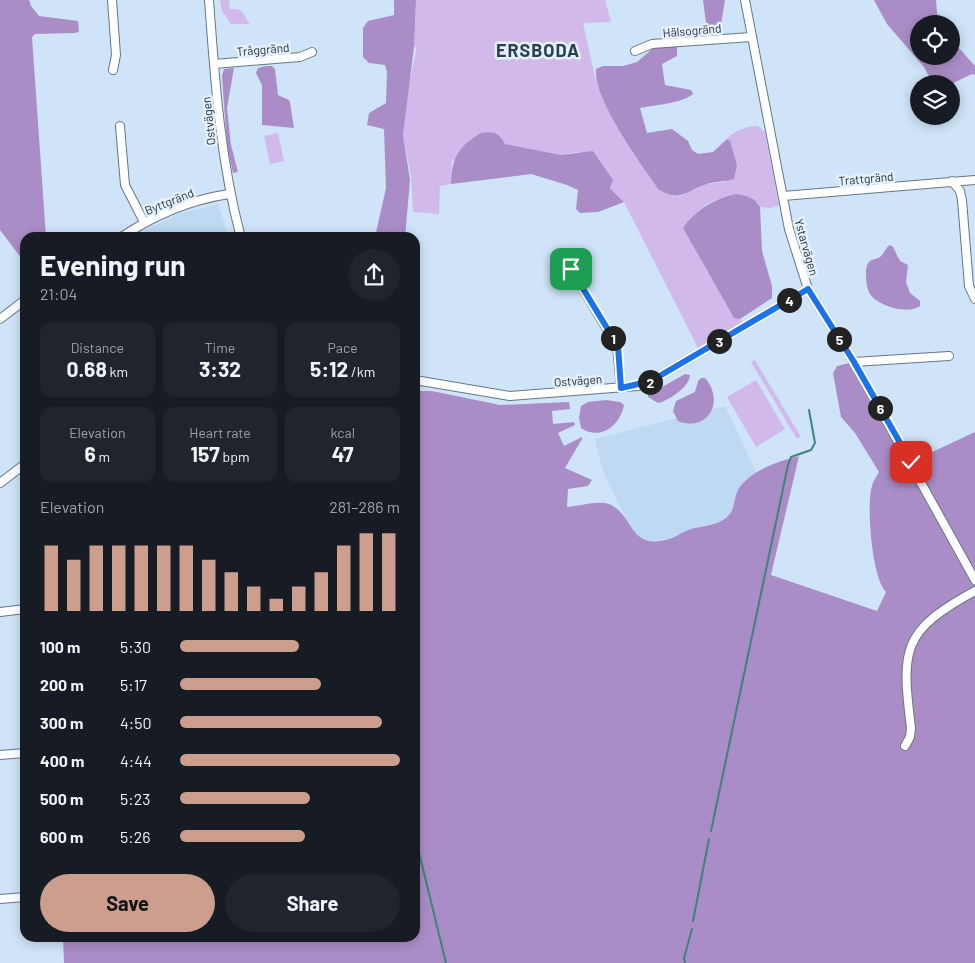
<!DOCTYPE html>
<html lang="en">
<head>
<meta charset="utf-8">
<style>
	:root { --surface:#171b24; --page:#20242c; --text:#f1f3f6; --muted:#9ea1a6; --accent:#cb9e8d }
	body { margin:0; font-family:Barlow,sans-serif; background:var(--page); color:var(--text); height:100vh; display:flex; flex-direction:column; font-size:19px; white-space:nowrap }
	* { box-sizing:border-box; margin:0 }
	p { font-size:16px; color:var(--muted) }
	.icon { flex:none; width:28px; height:28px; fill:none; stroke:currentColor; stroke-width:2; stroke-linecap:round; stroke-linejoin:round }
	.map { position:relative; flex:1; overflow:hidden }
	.panel { position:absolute; left:20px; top:232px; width:400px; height:710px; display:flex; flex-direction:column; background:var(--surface); border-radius:15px; box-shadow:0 2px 12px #0003 }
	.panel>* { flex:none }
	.controls { position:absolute; left:910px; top:15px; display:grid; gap:10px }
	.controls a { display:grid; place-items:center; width:50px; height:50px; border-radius:50%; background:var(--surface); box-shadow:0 2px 12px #0003; font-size:25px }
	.pin { position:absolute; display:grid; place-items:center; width:42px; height:42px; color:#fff; margin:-21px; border-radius:10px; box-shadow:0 2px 8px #0006 }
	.km { position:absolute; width:25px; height:25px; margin:-12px; border-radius:50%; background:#222; color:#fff; font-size:14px; line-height:25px; text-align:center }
	.round { display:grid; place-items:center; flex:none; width:52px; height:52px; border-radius:26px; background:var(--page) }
	.overview { display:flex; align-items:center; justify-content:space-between; height:85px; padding:0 20px }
	h1 { font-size:28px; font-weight:700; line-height:38px }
	.metrics { display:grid; grid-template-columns:repeat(3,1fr); gap:8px; height:85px; padding:5px 20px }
	.metrics div { display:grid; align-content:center; border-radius:12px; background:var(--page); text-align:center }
	.metrics b { font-size:21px; font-weight:700 }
	.metrics small { font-size:14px; font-weight:400 }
	.metrics p { font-size:14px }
	.chart { height:140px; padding:10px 20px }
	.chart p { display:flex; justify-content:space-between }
	.chart svg { width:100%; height:90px; margin-top:5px; stroke:var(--accent); stroke-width:6 }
	.cta { display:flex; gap:10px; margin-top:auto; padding:10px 20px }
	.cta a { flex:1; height:58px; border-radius:30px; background:var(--accent); color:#111; font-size:20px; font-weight:700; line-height:58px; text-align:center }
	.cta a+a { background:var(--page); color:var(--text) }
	ul { padding:0 20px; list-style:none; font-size:16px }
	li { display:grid; grid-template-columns:80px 60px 1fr; align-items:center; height:38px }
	li i { height:12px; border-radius:6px; background:var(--accent) }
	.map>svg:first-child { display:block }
	.built { fill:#bed9f1 }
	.green { fill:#d2b9ec }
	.forest { fill:#aa8dc6 }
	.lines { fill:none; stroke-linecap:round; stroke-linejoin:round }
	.stream { stroke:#41827d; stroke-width:2 }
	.minor-casing { stroke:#647788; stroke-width:10 }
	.minor { stroke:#fff; stroke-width:8 }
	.route-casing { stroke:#fff; stroke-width:10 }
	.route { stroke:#1a73e8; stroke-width:6 }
	.labels { text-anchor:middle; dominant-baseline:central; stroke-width:5; stroke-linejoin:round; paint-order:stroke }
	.street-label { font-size:12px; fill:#283038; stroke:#e4f0fc }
	.district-label { font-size:18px; font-weight:bold; letter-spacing:1px; fill:#2c3d4c; stroke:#e4f0fc }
</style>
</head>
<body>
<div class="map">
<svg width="975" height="963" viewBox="0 0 975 963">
	<rect width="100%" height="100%" fill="#cfe4f8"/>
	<path class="built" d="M218,204l10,33h-92l13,-9 29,-14z
		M725,406l31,66 -17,15 -9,28 -13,9 -16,2 -32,13 -22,2 -14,-8 -31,-64 -7,-30z"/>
	<path class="green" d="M220,0h9l1,9c14,-1 13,5 20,15h-19l-9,-13z
		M416,0h189l6,22 -28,1 12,54 12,31 52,82 22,6 25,-12 19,-2 5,-41 -3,-2c8,-9 20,-13 31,-13l7,6 14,73 -8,3 -11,-1 -2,-5c-41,-5 -48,-8 -75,26l51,90 6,1 3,3 -45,26 -74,-146 -47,-50 -16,3 -56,-11 -53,17 -1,23 -11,2 -1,28 -26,-2 -2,-36 -8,-41 5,-46 9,-42h-3z
		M278,133l6,28 -14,3 -6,-28z
		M755,360l46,77 -4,2 -46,-77z
		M756,380l29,49 -29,18 -29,-50z"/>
	<path class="forest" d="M0,0h29l2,6 8,10 39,5 1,11 -5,1 -39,1 -3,3 14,200 -21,1v25l-25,-33z
		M394,0h22l-2,47 -11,88 7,45 -5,57h-30l11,-49 -2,-59 -17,-4 2,-12 17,-10 1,-31 -2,-7 -16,-2 -6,-6v-29l5,-7 26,-6z
		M703,0h22l-5,30 -13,1z
		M874,0h62l1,13 5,11h-23v32h32v-17l24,27v9l-3,-1 -21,10h-18l-9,-17 -37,-43z
		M677,42v14l-15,8 3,21 26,5 2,4c-10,9 -38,11 -53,14l7,25 25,-4 16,12 4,9 6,4 15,-2 14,-13 3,2 7,24 -3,14c-9,3 -19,2 -27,5 -22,7 -24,18 -48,6 -17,-25 -66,-91 -63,-121l7,-3h20l14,-4 21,-18z
		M266,66h6l3,3 3,26 11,5 1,3 4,25 -32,-3v-40l-6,-12 2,-5z
		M234,68l-7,40 4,37 7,27 -5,1 -6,-27 -5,-70 2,-7z
		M481,133c13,-2 18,0 24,11l56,11 32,-4 20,29 -3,8 14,14 -26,10 -18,1 -4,-4 2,-19 -11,-5 -36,-11 -80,10c1,-27 7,-37 30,-51z
		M736,194c10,2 19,3 24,13l2,44 10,35v12l-32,21 -6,-1 -51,-90c13,-19 31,-29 53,-34z
		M890,245l3,2 7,14 8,4 -2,17 4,11 10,8v5c-12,9 -42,0 -50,-12 -3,-5 -4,-12 -4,-19 0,-4 0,-11 4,-14 3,-2 7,-2 10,-4 5,-4 5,-9 10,-12z
		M854,362l57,100 64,-30v531h-911l-1,-25h352v-547h17l68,14 69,-3 1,7 -18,2 1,13 21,-2 1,3 -17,8 6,13 18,-9v2l-17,29 27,12 -4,6 -20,3 -1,18c11,-1 32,-7 42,-3 26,11 19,47 60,35 6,-1 11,-6 17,-8 14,-6 31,-4 42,-15 7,-6 6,-20 11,-28 13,-18 40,-27 60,-32l-28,119 106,36 9,-19c-14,-13 -20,-87 -14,-106 1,-5 5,-10 7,-14l-24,-39 -14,-16 -8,-44 4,-7z
		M685,374l5,1c0,11 -21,26 -32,28l-10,-6v-2z
		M701,378h4c20,22 4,55 -27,43l-5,-10 3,-10 19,-9 3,-11z
		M606,400l14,2 4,3c-4,21 -24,36 -43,23l-2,-10 2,-12 7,-4z"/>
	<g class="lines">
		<path class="stream" d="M711,831l77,-366 3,-8 20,-7 4,-7 -6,-33
			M415,836l31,127
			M693,921l16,-82
			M685,963l-1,-5 8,-29"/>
		<defs>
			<path id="minor" d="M112,0l4,55 -3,15
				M209,0c6,81 11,159 32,238
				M745,0l44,229 19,60 46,73 121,218
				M635,51l17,-7 99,-7
				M214,64l86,-7 12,-5
				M120,126l5,59 19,37
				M952,181l8,10 2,9 7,86 6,13
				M783,196l192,-16
				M120,238c34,-23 69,-38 109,-44
				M559,256l12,13 46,77 4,42
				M0,319l25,-19
				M854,362l95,-6
				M415,380l95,16 128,-10 13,-5 157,-92
				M0,483l25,-19
				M0,612l25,-3
				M905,746l5,-9 1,-9c-10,-80 -9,-97 64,-137
				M0,755l25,-2
				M0,899l25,-2"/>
		</defs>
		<use href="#minor" class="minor-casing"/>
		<use href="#minor" class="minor"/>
	</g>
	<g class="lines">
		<defs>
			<path id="route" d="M571,269l47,77 3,42 30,-7 157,-92 46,73 57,100"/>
		</defs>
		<use href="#route" class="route-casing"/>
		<use href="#route" class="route"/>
	</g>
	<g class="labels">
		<g class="street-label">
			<text transform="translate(692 30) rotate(-5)">Hälsogränd</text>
			<text transform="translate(263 49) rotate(-5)">Tråggränd</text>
			<text transform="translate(208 121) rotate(-96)">Ostvägen</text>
			<text transform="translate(866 178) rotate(-5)">Trattgränd</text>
			<text transform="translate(169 201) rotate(-22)">Byttgränd</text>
			<text transform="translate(807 247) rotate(74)">Ystarvägen</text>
			<text transform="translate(578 380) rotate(-4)">Ostvägen</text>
		</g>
		<g class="district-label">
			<text x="538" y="50">ERSBODA</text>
		</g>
	</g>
</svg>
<div class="controls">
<a><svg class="icon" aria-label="locate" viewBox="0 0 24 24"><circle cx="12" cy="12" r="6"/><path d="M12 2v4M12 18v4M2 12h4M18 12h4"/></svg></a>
<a><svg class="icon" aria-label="layers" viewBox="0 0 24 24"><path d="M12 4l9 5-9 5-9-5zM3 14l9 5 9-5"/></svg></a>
</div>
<div class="pin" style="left:571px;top:269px;background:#1e9e55"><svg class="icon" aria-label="arrive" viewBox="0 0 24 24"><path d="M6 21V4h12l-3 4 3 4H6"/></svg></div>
<div class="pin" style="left:911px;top:462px;background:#d93025"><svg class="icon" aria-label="check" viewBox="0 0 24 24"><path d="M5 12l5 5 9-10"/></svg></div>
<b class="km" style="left:613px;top:338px">1</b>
<b class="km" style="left:650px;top:382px">2</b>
<b class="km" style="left:719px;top:341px">3</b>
<b class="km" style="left:789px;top:300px">4</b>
<b class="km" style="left:839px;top:339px">5</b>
<b class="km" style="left:880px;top:408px">6</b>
<section class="panel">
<div class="overview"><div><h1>Evening run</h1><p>21:04</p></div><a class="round"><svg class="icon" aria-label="share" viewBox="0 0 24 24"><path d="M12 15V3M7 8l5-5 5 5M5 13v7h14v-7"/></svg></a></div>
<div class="metrics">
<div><p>Distance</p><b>0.68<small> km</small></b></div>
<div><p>Time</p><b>3:32</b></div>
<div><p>Pace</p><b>5:12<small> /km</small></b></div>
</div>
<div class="metrics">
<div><p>Elevation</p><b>6<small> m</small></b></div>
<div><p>Heart rate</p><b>157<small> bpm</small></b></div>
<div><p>kcal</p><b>47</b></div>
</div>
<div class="chart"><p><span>Elevation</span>281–286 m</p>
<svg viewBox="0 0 160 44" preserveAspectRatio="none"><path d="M5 44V12M15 44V19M25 44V12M35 44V12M45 44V12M55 44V12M65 44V12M75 44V19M85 44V25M95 44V32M105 44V38M115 44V32M125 44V25M135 44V12M145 44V6M155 44V6"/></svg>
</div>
<ul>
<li><b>100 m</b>5:30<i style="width:54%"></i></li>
<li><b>200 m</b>5:17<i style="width:64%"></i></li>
<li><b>300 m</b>4:50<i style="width:92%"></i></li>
<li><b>400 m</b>4:44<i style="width:100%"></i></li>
<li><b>500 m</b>5:23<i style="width:59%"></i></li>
<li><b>600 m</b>5:26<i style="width:57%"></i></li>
</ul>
<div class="cta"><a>Save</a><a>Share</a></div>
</section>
</div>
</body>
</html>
